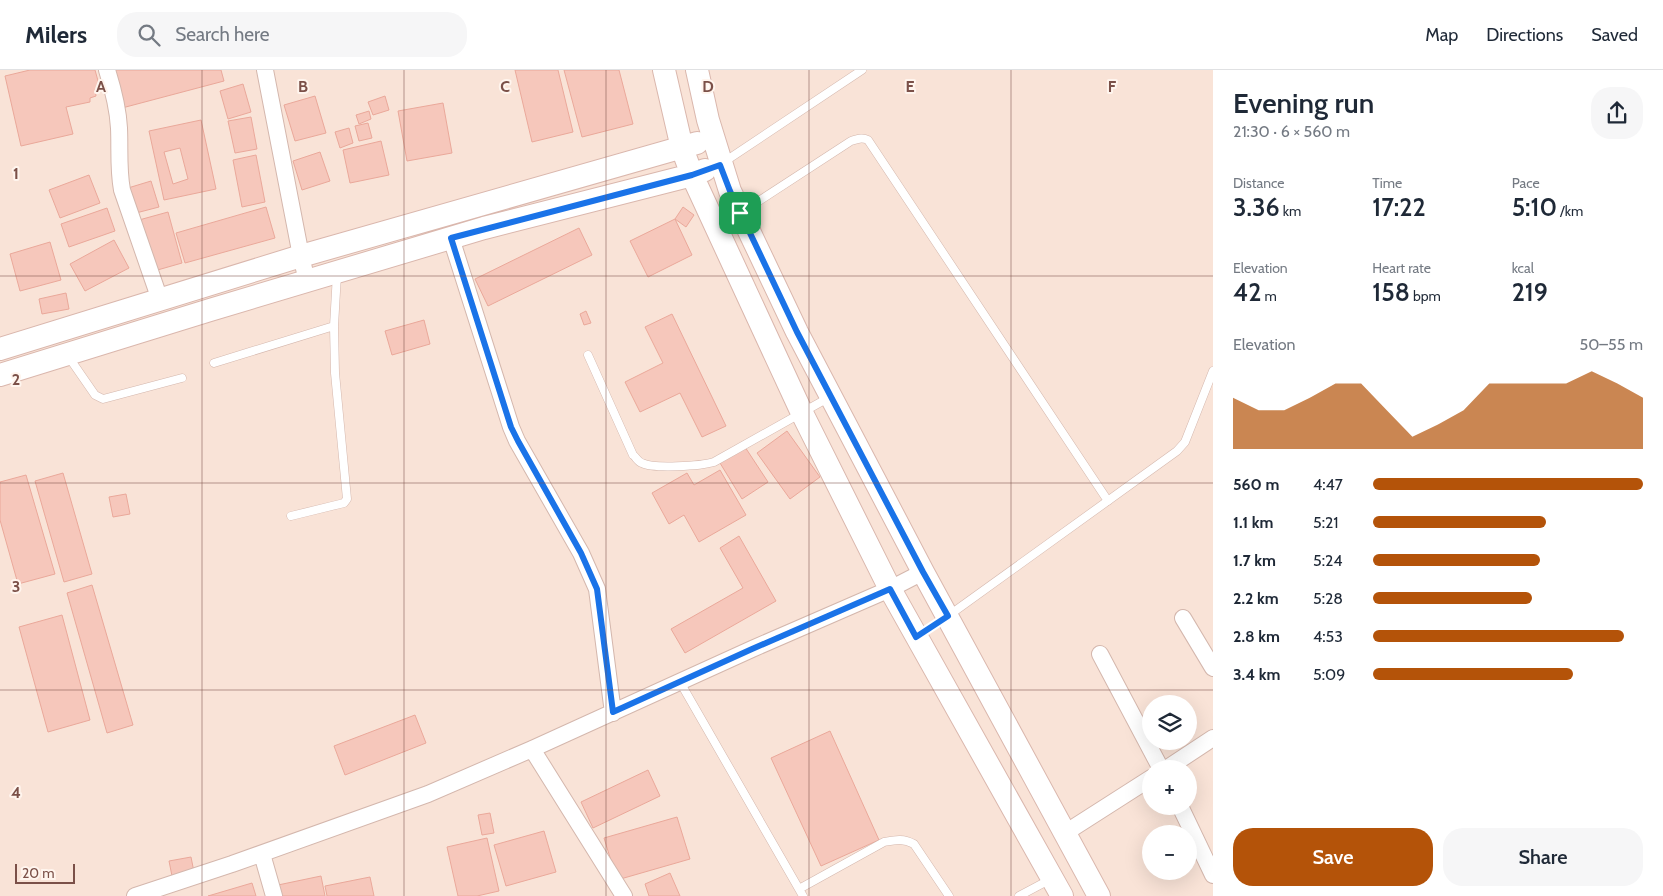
<!DOCTYPE html>
<html lang="en">
<head>
<meta charset="utf-8">
<style>
	:root { --surface:#fff; --page:#f6f6f7; --text:#1f2937; --muted:#747a83; --line:#e0e1e3; --accent:#b45309 }
	body { margin:0; font-family:Cabin,sans-serif; background:var(--page); color:var(--text); height:100vh; display:flex; flex-direction:column; font-size:19px; white-space:nowrap }
	* { box-sizing:border-box; margin:0 }
	p { font-size:16px; color:var(--muted) }
	.icon { flex:none; width:28px; height:28px; fill:none; stroke:currentColor; stroke-width:2; stroke-linecap:round; stroke-linejoin:round }
	.map { position:relative; flex:1; overflow:hidden }
	.panel { display:flex; flex-direction:column; background:var(--surface); width:450px }
	.panel>* { flex:none }
	.buttons { position:absolute; left:1142px; top:625px; display:grid; gap:10px }
	.buttons a { display:grid; place-items:center; width:55px; height:55px; border-radius:50%; background:var(--surface); box-shadow:0 5px 20px #0002; font-size:25px }
	.scale { position:absolute; left:15px; bottom:12px; width:60px; box-sizing:border-box; padding-left:5px; border:2px solid #7b5048; border-top:0; font-size:14px; line-height:18px; white-space:nowrap; color:#7b5048; -webkit-text-stroke:4px #fff5ee; paint-order:stroke }
	.pin { position:absolute; display:grid; place-items:center; width:42px; height:42px; color:#fff; margin:-21px; border-radius:10px; box-shadow:0 2px 8px #0006 }
	.round { display:grid; place-items:center; flex:none; width:52px; height:52px; border-radius:20px; background:var(--page) }
	.summary { display:flex; align-items:center; justify-content:space-between; height:85px; padding:0 20px }
	h1 { font-size:28px; font-weight:600; line-height:38px }
	.figures { display:grid; grid-template-columns:repeat(3,1fr); gap:8px; height:85px; padding:5px 20px }
	.figures div { display:grid; align-content:center }
	.figures b { font-size:25px; font-weight:600 }
	.figures small { font-size:14px; font-weight:400 }
	.figures p { font-size:14px }
	.chart { height:140px; padding:10px 20px }
	.chart p { display:flex; justify-content:space-between }
	.chart svg { width:100%; height:90px; margin-top:5px; fill:var(--accent); opacity:.7 }
	.cta { display:flex; gap:10px; margin-top:auto; padding:10px 20px }
	.cta a { flex:1; height:58px; border-radius:20px; background:var(--accent); color:#fff; font-size:20px; font-weight:600; line-height:58px; text-align:center }
	.cta a+a { background:var(--page); color:var(--text) }
	ul { padding:0 20px; list-style:none; font-size:16px }
	li { display:grid; grid-template-columns:80px 60px 1fr; align-items:center; height:38px }
	li i { height:12px; border-radius:6px; background:var(--accent) }
	header { display:flex; align-items:center; gap:30px; box-sizing:border-box; height:70px; padding:0 25px; background:var(--surface); border-bottom:1px solid var(--line) }
	header strong { font-size:24px }
	nav { display:flex; gap:28px; margin-inline-start:auto; font-size:18px }
	.search { width:350px; height:45px; background:var(--page); display:flex; align-items:center; gap:12px; box-sizing:border-box; padding:0 18px; border-radius:20px; color:var(--muted); font-size:19px }
	main { display:flex; flex:1; min-height:0 }
	.map>svg:first-child { display:block }
	.residential { fill:#f9e3d7; fill-rule:evenodd }
	.building { fill:#f6c7bb; stroke:#eaa89a; fill-rule:evenodd }
	.lines { fill:none; stroke-linecap:round; stroke-linejoin:round }
	.lane-casing { stroke:#d4b7ad; stroke-width:9 }
	.street-casing { stroke:#d4b7ad; stroke-width:18 }
	.secondary-casing { stroke:#dab7ad; stroke-width:24 }
	.lane { stroke:#fff; stroke-width:8 }
	.street { stroke:#fff; stroke-width:16 }
	.secondary { stroke:#fff; stroke-width:22 }
	.route-casing { stroke:#fff; stroke-width:10 }
	.route { stroke:#1a73e8; stroke-width:6 }
	.grid { fill:none; stroke:#7b5048; stroke-width:1; stroke-opacity:0.55 }
	.grid-label { font-size:16px; text-anchor:middle; font-weight:bold; fill:#7b5048; stroke:#fff5ee; stroke-width:4; stroke-linejoin:round; paint-order:stroke }
</style>
</head>
<body>
<header>
<strong>Milers</strong>
<div class="search"><svg class="icon" aria-label="search" viewBox="0 0 24 24"><circle cx="10" cy="10" r="6"/><path d="M15 15l6 6"/></svg>Search here</div>
<nav><a>Map</a><a>Directions</a><a>Saved</a></nav>
</header>
<main>
<div class="map">
<svg width="1213" height="826" viewBox="0 0 1213 826">
	<rect width="100%" height="100%" fill="#fef0e6"/>
	<path class="residential" d="M0,0h1213v826h-1213zM1151,634h38v37h-38zM1151,699h38v37h-38zM1151,764h38v37h-38z"/>
	<path class="building" d="M30,0h65l5,18 -5,1 1,7 -6,2v4l-24,5 7,27 -52,12 -16,-70z
		M112,0h109l3,11 -102,27z
		M515,0h43l15,62 -41,10z
		M564,0h55l14,54 -51,13z
		M243,14l8,28 -23,7 -8,-28z
		M315,26l11,37 -31,8 -11,-36z
		M385,26l4,14 -16,5 -5,-13z
		M443,33l9,50 -45,8 -9,-50z
		M369,41l2,8 -12,5 -3,-9z
		M251,47l6,32 -22,4 -7,-32z
		M201,50l15,69 -52,11 -15,-69zM180,78l8,31 -15,5 -9,-32z
		M368,53l4,15 -13,3 -4,-15z
		M349,58l4,15 -13,5 -5,-16z
		M381,71l8,34 -39,8 -7,-33z
		M320,82l10,29 -28,9 -9,-29z
		M256,85l9,47 -23,5 -9,-47z
		M89,105l11,28 -40,15 -11,-28z
		M151,111l8,26 -23,6 -8,-25z
		M266,137l9,31 -90,25 -9,-30z
		M683,137l11,8 -8,12 -11,-8z
		M107,138l8,23 -46,16 -8,-23z
		M168,142l14,51 -28,8 -15,-51z
		M675,149l17,36 -44,22 -18,-36z
		M579,158l13,27 -104,51 -13,-27z
		M114,170l15,28 -44,23 -15,-27z
		M50,172l11,38 -41,11 -10,-37z
		M66,223l3,16 -27,5 -3,-15z
		M586,241l5,12 -7,2 -4,-11z
		M672,244l54,112 -24,11 -22,-44 -40,19 -15,-30 38,-19 -18,-36z
		M424,250l6,24 -38,11 -7,-24z
		M787,361l33,46 -30,22 -33,-46z
		M745,377l23,35 -26,17 -22,-36z
		M720,400l26,45 -47,27 -15,-27 -15,9 -17,-31 35,-20 7,12z
		M63,403l29,101 -28,8 -29,-101z
		M26,405l29,99 -37,10 -18,-64v-38z
		M126,424l4,20 -17,3 -4,-20z
		M739,466l37,65 -91,52 -14,-24 72,-41 -23,-40z
		M92,515l41,140 -26,8 -40,-140z
		M62,545l28,105 -42,12 -29,-105z
		M415,645l11,28 -81,32 -11,-29z
		M830,661l49,109 -58,26 -50,-108z
		M648,700l12,26 -67,32 -12,-26z
		M490,743l4,20 -12,2 -4,-20z
		M677,747l13,42 -73,21 -13,-42z
		M544,761l12,41 -50,14 -12,-41z
		M487,768l12,53 -22,5h-19l-11,-49z
		M191,787l3,15 -22,4 -3,-15z
		M670,803l10,23h-31l-4,-12z
		M321,806l4,20h-45l-2,-11z
		M370,807l4,19h-47l-2,-10z
		M252,813l4,13h-48z"/>
	<g class="lines">
		<defs>
			<path id="lane" d="M724,92l138,-92
				M742,142l109,-71c7,-2 11,-4 17,-1l240,361
				M588,285l45,100c3,2 5,7 9,8 11,6 59,3 72,-1l114,-64
				M68,286l27,39 8,4 79,-21
				M214,293l120,-37
				M291,446l49,-12 4,-1 3,-4 -12,-126 -1,-47 3,-52
				M919,565l29,-19 229,-165 8,-9 28,-71
				M680,612l123,214
				M799,819l85,-47c11,-2 19,-4 30,2l35,52
				M1019,826l32,-17"/>
			<path id="street" d="M107,0c6,19 11,38 12,58 1,21 -1,41 3,62l38,110
				M265,0l36,186 6,25
				M451,168l60,189 6,14 64,112 16,36 16,124
				M1183,548l30,50
				M1100,584l61,115
				M532,679l92,147
				M1166,699l47,-31
				M1180,736l33,69
				M1065,763l86,-55
				M262,784l12,42
				M135,826l97,-32 196,-70 104,-45 220,-100 138,-60 33,-17"/>
			<path id="secondary" d="M664,0l18,78 10,27 110,238 88,176 172,307
				M697,0l11,50 22,71 67,141 126,240 176,324
				M0,279l301,-93 396,-113
				M0,305l210,-65 274,-82 208,-53 13,-5"/>
		</defs>
		<use href="#lane" class="lane-casing"/>
		<use href="#street" class="street-casing"/>
		<use href="#secondary" class="secondary-casing"/>
		<use href="#lane" class="lane"/>
		<use href="#street" class="street"/>
		<use href="#secondary" class="secondary"/>
	</g>
	<g class="lines">
		<defs>
			<path id="route" d="M720,95l10,26 67,141 126,240 25,44 -32,21 -26,-48 -138,60 -139,63 -16,-123 -16,-36 -63,-112 -7,-14 -60,-189 241,-63z"/>
		</defs>
		<use href="#route" class="route-casing"/>
		<use href="#route" class="route"/>
	</g>
	<path class="grid" d="M202,0v826M404,0v826M606,0v826M809,0v826M1011,0v826M0,206h1213M0,413h1213M0,620h1213"/>
	<g class="grid-label">
		<text x="101" y="22">A</text>
		<text x="303" y="22">B</text>
		<text x="505" y="22">C</text>
		<text x="708" y="22">D</text>
		<text x="910" y="22">E</text>
		<text x="1112" y="22">F</text>
		<text x="16" y="109">1</text>
		<text x="16" y="315">2</text>
		<text x="16" y="522">3</text>
		<text x="16" y="728">4</text>
	</g>
</svg>
<div class="buttons">
<a><svg class="icon" aria-label="layers" viewBox="0 0 24 24"><path d="M12 4l9 5-9 5-9-5zM3 14l9 5 9-5"/></svg></a>
<a>+</a>
<a>−</a>
</div>
<div class="scale">20 m</div>
<div class="pin" style="left:740px;top:143px;background:#1e9e55"><svg class="icon" aria-label="arrive" viewBox="0 0 24 24"><path d="M6 21V4h12l-3 4 3 4H6"/></svg></div>
</div>
<section class="panel">
<div class="summary"><div><h1>Evening run</h1><p>21:30 · 6 × 560 m</p></div><a class="round"><svg class="icon" aria-label="share" viewBox="0 0 24 24"><path d="M12 15V3M7 8l5-5 5 5M5 13v7h14v-7"/></svg></a></div>
<div class="figures">
<div><p>Distance</p><b>3.36<small> km</small></b></div>
<div><p>Time</p><b>17:22</b></div>
<div><p>Pace</p><b>5:10<small> /km</small></b></div>
</div>
<div class="figures">
<div><p>Elevation</p><b>42<small> m</small></b></div>
<div><p>Heart rate</p><b>158<small> bpm</small></b></div>
<div><p>kcal</p><b>219</b></div>
</div>
<div class="chart"><p><span>Elevation</span>50–55 m</p>
<svg viewBox="0 0 160 44" preserveAspectRatio="none"><path d="M0 44V19L10 25L20 25L30 19L40 12L50 12L60 25L70 38L80 32L90 25L100 12L110 12L120 12L130 12L140 6L150 12L160 19V44z"/></svg>
</div>
<ul>
<li><b>560 m</b>4:47<i style="width:100%"></i></li>
<li><b>1.1 km</b>5:21<i style="width:64%"></i></li>
<li><b>1.7 km</b>5:24<i style="width:62%"></i></li>
<li><b>2.2 km</b>5:28<i style="width:59%"></i></li>
<li><b>2.8 km</b>4:53<i style="width:93%"></i></li>
<li><b>3.4 km</b>5:09<i style="width:74%"></i></li>
</ul>
<div class="cta"><a>Save</a><a>Share</a></div>
</section>
</main>
</body>
</html>
